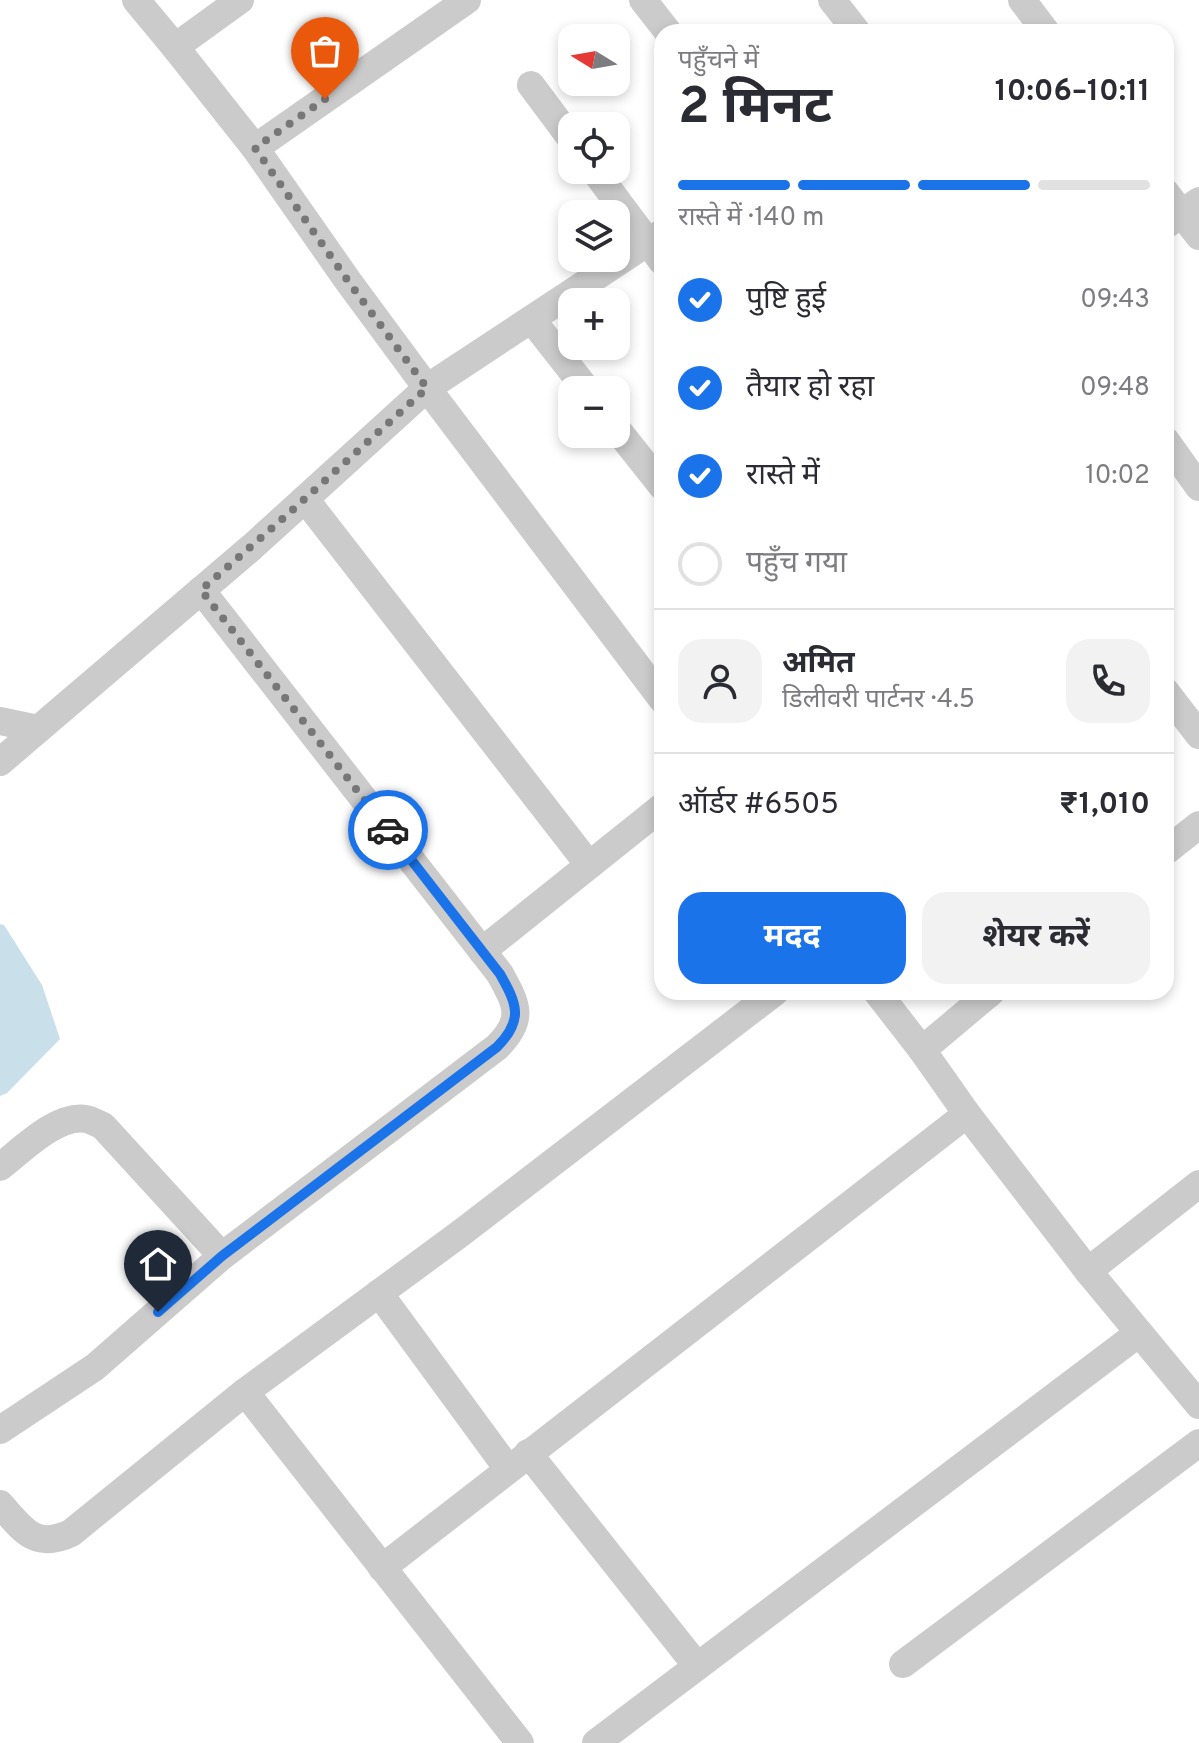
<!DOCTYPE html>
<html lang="hi">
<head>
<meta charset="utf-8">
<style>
  :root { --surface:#fff; --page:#f2f2f3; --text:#2b2b33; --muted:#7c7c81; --line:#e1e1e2; --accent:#1a73e8 }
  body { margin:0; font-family:Overpass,"Noto Sans Devanagari",sans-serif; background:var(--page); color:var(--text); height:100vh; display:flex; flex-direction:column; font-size:30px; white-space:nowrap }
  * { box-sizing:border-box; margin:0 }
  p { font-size:26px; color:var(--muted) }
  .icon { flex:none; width:44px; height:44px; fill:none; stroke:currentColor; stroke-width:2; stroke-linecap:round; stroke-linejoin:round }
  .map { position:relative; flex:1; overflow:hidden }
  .panel { position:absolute; left:654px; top:24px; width:520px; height:976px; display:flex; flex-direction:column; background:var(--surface); border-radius:24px; box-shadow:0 4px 12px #0003 }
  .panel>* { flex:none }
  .needle { width:52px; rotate:281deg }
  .tools { position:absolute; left:558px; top:24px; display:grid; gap:16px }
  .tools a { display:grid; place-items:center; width:72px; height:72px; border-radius:16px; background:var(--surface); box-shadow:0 4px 12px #0003; font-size:40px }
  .pin { position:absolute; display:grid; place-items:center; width:68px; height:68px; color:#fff; margin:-82px -34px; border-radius:50% 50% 50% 0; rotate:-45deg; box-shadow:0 0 8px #0007 }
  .pin .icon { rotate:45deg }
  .courier { position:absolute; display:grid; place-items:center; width:80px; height:80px; margin:-40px; border:6px solid #1a73e8; border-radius:50%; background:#fff; color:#222; box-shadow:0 2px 10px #0007 }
  .summary em { font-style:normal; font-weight:700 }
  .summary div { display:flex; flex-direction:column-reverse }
  .summary { display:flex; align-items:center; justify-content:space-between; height:136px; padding:0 24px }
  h1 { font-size:52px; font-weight:700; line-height:60px }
  .bar { display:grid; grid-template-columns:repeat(4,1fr); gap:12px 8px; align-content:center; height:96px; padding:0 24px }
  .bar i { height:10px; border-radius:6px; background:var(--line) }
  .bar .active { background:var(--accent) }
  .bar p { grid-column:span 4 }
  .line { display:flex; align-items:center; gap:20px; padding:0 24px; border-top:2px solid var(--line) }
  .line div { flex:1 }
  .round { display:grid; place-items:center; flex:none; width:84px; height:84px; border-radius:24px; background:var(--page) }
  ol { padding:0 24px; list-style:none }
  li { display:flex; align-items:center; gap:24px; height:88px }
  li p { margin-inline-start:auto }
  li .icon { padding:8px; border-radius:50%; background:var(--accent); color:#fff; stroke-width:4 }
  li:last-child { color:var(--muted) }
  li i { width:44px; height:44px; border:4px solid var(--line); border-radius:50% }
  .button { display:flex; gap:16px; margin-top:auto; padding:16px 24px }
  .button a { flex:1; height:92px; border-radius:24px; background:var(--accent); color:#fff; font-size:32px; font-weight:700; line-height:92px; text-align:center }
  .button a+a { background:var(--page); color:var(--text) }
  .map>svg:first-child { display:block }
</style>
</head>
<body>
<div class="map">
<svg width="1199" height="1743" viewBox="0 0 1199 1743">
  <rect width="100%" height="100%" fill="#fff"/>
  <polygon fill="#c9dfea" points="0,924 4,925 42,985 60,1039 7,1093 0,1096"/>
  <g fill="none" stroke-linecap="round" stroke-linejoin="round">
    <g stroke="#cbcbcb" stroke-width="28">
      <polyline points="136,0 175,47 255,148 348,281 427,388 662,699"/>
      <polyline points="643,0 668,32"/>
      <polyline points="832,0 857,32"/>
      <polyline points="1022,0 1046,32"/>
      <polyline points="175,47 240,0"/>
      <polyline points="531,85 572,140"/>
      <polyline points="255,148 467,0"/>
      <polyline points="594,170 662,261"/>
      <polyline points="1166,193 1199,236"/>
      <polyline points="1166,225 1199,201"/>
      <polyline points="532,320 587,390"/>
      <polyline points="616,428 662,486"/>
      <polyline points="1166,441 1199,487"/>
      <polyline points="305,499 589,865"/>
      <polyline points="1166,692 1199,735"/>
      <polyline points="0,721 38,729"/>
      <polyline points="0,762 252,547 427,388 662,233"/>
      <polyline points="1166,851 1199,825"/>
      <polyline points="482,951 662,807"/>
      <polyline points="877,992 922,1050 967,1114 1088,1271 1199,1405"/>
      <polyline points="922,1050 991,992"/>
      <path d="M0,1167C22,1150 57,1114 86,1119C92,1120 98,1124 103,1126L222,1256"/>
      <polyline points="1088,1271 1199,1184"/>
      <polyline points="379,1293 508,1469"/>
      <polyline points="245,1392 520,1743"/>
      <path d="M0,1430L95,1367L222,1256L497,1047C525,1019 517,1005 500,974L201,590"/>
      <polyline points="528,1453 697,1666"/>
      <path d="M0,1504C23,1530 35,1550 71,1533L245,1392L461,1233L775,992"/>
      <polyline points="382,1568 967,1114"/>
      <polyline points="903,1664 1199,1443"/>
      <polyline points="596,1743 1139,1333"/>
    </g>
  </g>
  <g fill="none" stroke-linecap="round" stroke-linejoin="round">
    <polyline stroke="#777" stroke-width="8" stroke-dasharray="0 14.4" points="325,99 255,148 348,281 427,388 287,515 201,590 388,830"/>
    <path stroke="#1a73e8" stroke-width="10" d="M158,1312L222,1256L497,1047C524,1020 517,1004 500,974L388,830"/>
  </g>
</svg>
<div class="tools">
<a><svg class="needle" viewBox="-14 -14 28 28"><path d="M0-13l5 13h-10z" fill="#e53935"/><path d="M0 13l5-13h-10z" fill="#7c7c81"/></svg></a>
<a><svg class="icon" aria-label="locate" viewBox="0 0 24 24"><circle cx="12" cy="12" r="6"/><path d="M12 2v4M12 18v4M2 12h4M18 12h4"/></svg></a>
<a><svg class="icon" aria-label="layers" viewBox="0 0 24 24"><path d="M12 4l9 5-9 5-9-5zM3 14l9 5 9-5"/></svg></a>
<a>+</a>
<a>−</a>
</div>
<div class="pin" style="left:325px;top:99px;background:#ea580c"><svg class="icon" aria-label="bag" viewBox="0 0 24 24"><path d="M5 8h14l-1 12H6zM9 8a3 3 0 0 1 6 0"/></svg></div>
<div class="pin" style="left:158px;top:1312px;background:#1f2937"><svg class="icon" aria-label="home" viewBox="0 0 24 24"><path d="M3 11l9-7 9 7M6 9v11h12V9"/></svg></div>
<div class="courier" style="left:388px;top:830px"><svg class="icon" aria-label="car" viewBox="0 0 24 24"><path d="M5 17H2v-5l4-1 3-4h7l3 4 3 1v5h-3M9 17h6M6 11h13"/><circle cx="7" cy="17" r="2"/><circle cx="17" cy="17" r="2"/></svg></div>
<section class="panel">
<div class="summary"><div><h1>2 मिनट</h1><p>पहुँचने में</p></div><em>10:06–10:11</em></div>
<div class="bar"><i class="active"></i><i class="active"></i><i class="active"></i><i></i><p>रास्ते में · 140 m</p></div>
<ol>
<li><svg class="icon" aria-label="check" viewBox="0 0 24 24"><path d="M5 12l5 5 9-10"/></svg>पुष्टि हुई<p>09:43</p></li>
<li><svg class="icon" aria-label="check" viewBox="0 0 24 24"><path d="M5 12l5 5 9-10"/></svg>तैयार हो रहा<p>09:48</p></li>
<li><svg class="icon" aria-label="check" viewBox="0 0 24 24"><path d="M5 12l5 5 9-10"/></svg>रास्ते में<p>10:02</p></li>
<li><i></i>पहुँच गया</li>
</ol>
<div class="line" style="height:144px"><a class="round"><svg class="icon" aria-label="person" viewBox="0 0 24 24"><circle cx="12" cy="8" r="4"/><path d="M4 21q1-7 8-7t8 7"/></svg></a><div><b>अमित</b><p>डिलीवरी पार्टनर · 4.5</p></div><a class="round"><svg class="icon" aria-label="phone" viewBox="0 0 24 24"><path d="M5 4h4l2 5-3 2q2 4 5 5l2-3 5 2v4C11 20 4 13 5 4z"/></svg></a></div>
<div class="line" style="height:104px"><div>ऑर्डर #6505</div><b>₹1,010</b></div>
<div class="button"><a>मदद</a><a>शेयर करें</a></div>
</section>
</div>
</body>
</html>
